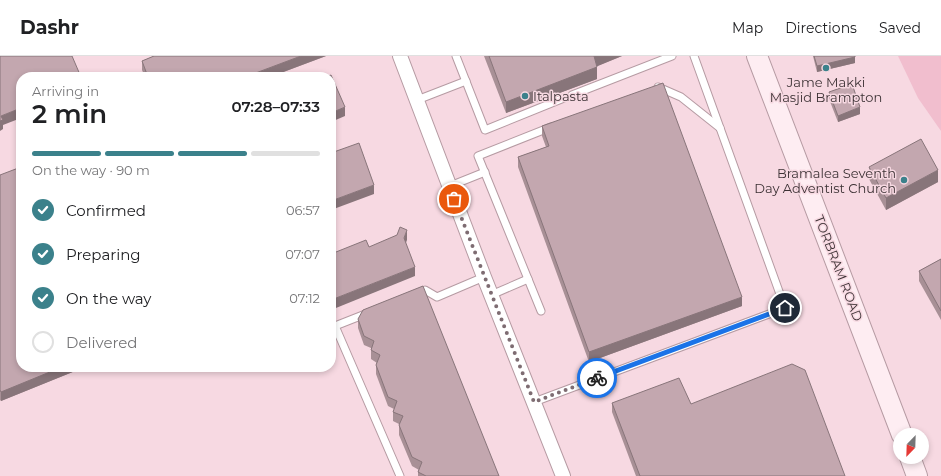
<!DOCTYPE html>
<html lang="en">
<head>
<meta charset="utf-8">
<style>
  :root { --surface:#fff; --page:#f2f2f2; --text:#202124; --muted:#757577; --line:#e0e0e0; --accent:#3b818b }
  body { margin:0; font-family:Montserrat,sans-serif; background:var(--page); color:var(--text); height:100vh; display:flex; flex-direction:column; font-size:15px; white-space:nowrap }
  * { box-sizing:border-box; margin:0 }
  p { font-size:13px; color:var(--muted) }
  .icon { flex:none; width:22px; height:22px; fill:none; stroke:currentColor; stroke-width:2; stroke-linecap:round; stroke-linejoin:round }
  .map { position:relative; flex:1; overflow:hidden }
  .side { position:absolute; left:16px; top:16px; width:320px; height:300px; display:flex; flex-direction:column; background:var(--surface); border-radius:16px; box-shadow:0 2px 6px #0003 }
  .side>* { flex:none }
  .needle { width:26px; rotate:203deg }
  .buttons { position:absolute; left:893px; top:372px; display:grid; gap:8px }
  .buttons a { display:grid; place-items:center; width:36px; height:36px; border-radius:50%; background:var(--surface); box-shadow:0 2px 6px #0003; font-size:20px }
  .pin { position:absolute; display:grid; place-items:center; width:34px; height:34px; color:#fff; margin:-17px; border:2px solid #fff; border-radius:50%; box-shadow:0 1px 4px #0007 }
  .courier { position:absolute; display:grid; place-items:center; width:40px; height:40px; margin:-20px; border:3px solid #1a73e8; border-radius:50%; background:#fff; color:#222; box-shadow:0 1px 5px #0007 }
  .head em { font-style:normal; font-weight:600 }
  .head div { display:flex; flex-direction:column-reverse }
  .head { display:flex; align-items:center; justify-content:space-between; height:68px; padding:0 16px }
  h1 { font-size:26px; font-weight:600; line-height:30px }
  .bar { display:grid; grid-template-columns:repeat(4,1fr); gap:6px 4px; align-content:center; height:48px; padding:0 16px }
  .bar i { height:5px; border-radius:3px; background:var(--line) }
  .bar .on { background:var(--accent) }
  .bar p { grid-column:span 4 }
  ol { padding:0 16px; list-style:none }
  li { display:flex; align-items:center; gap:12px; height:44px }
  li p { margin-inline-start:auto }
  li .icon { padding:4px; border-radius:50%; background:var(--accent); color:#fff; stroke-width:4 }
  li:last-child { color:var(--muted) }
  li i { width:22px; height:22px; border:2px solid var(--line); border-radius:50% }
  header { display:flex; align-items:center; gap:24px; box-sizing:border-box; height:56px; padding:0 20px; background:var(--surface); border-bottom:1px solid var(--line) }
  header strong { font-size:19px }
  nav { display:flex; gap:22px; margin-inline-start:auto; font-size:14px }
  .map>svg:first-child { display:block }
</style>
</head>
<body>
<header>
<strong>Dashr</strong>
<nav><a>Map</a><a>Directions</a><a>Saved</a></nav>
</header>
<div class="map">
<svg width="941" height="420" viewBox="0 0 941 420">
  <rect width="100%" height="100%" fill="#f7d9e2"/>
  <polygon fill="#f1bece" points="898,0 941,0 941,75 918,42"/>
  <g fill="none" stroke-linecap="round" stroke-linejoin="round">
    <g stroke="#b69ba3" stroke-width="9">
      <g id="lane">
        <polyline points="456,0 485,74 564,42"/>
        <polyline points="658,31 681,41 720,72"/>
        <polyline points="572,39 672,0"/>
        <polyline points="417,44 466,25"/>
        <polyline points="450,130 485,116"/>
        <polyline points="417,238 425,234 437,241 484,221"/>
        <polyline points="491,239 528,223"/>
        <polyline points="541,255 478,100 551,71"/>
        <polyline points="368,257 335,270 400,420"/>
        <polyline points="534,346 785,252 694,0"/>
      </g>
    </g>
    <g stroke="#b69ba3" stroke-width="16">
      <polyline id="street" points="400,0 484,221 563,420"/>
    </g>
    <g stroke="#b69ba3" stroke-width="22">
      <g id="secondary">
        <polyline points="757,0 902,379"/>
        <polyline points="910,401 917,420"/>
      </g>
    </g>
    <use href="#lane" stroke="#fff" stroke-width="7"/>
    <use href="#street" stroke="#fff" stroke-width="14"/>
    <use href="#secondary" stroke="#feedf2" stroke-width="20"/>
  </g>
  <g fill="#a89096">
    <polygon points="154,0 326,0 270,21 145,21 142,14 142,5"/>
    <polygon points="484,0 622,0 597,10 597,23 506,57"/>
    <polygon points="813,0 855,0 855,7 817,16"/>
    <polygon points="829,36 860,58 838,66 829,43"/>
    <polygon points="542,70 742,250 589,306 518,111 518,101 546,91 542,80"/>
    <polygon points="869,111 938,126 886,154 869,123"/>
    <polygon points="0,119 21,311 85,311 1,345 0,344"/>
    <polygon points="941,203 941,264 919,225 919,215"/>
    <polygon points="358,263 499,420 418,420 418,416 419,414 412,410 399,379 399,368 393,365 393,356 394,353 388,350 376,318 376,309 377,307 371,303 371,292 364,289 358,272"/>
    <polygon points="612,347 691,348 845,420 636,420 612,356"/>
  </g>
  <g fill="#88757a">
    <polygon points="301,0 326,0 270,21 245,21"/>
    <polygon points="593,0 622,0 593,12"/>
    <polygon points="855,1 855,7 817,16 817,10"/>
    <polygon points="597,11 597,23 506,57 506,46"/>
    <polygon points="345,51 345,60 331,66 331,57"/>
    <polygon points="860,51 860,58 838,66 838,60"/>
    <polygon points="21,52 21,62 3,69 3,73 0,75 0,65 1,60"/>
    <polygon points="938,114 938,126 886,154 886,142"/>
    <polygon points="374,129 374,138 331,154 331,145"/>
    <polygon points="407,174 407,184 404,192 404,182"/>
    <polygon points="415,211 415,220 331,254 331,244"/>
    <polygon points="742,241 742,250 589,306 589,296"/>
    <polygon points="62,311 85,311 1,345 1,336"/>
  </g>
  <g fill="#c3a7af" stroke="#88757a">
    <polygon points="0,0 72,0 81,21 21,21 21,52 1,60 3,64 0,65"/>
    <polygon points="154,0 301,0 245,21 148,21 142,5"/>
    <polygon points="489,0 594,0 597,11 506,46"/>
    <polygon points="814,0 855,0 855,1 817,10"/>
    <polygon points="331,19 345,51 331,57 331,21 326,21"/>
    <polygon points="663,27 742,241 589,296 518,101 549,90 542,70"/>
    <polygon points="852,28 860,51 838,60 829,36"/>
    <polygon points="921,83 938,114 886,142 869,111"/>
    <polygon points="359,87 374,129 331,145 331,97"/>
    <polygon points="21,111 21,311 62,311 1,336 0,334 0,119"/>
    <polygon points="400,171 407,174 404,182 415,211 331,244 331,198 366,184 369,191 397,179"/>
    <polygon points="941,203 941,255 919,215"/>
    <polygon points="423,230 499,420 426,420 418,416 422,406 412,401 399,369 403,360 393,356 397,345 388,341 376,309 380,299 371,294 374,285 364,280 358,263 363,254"/>
    <polygon points="792,308 805,314 845,420 640,420 612,347 679,322 691,348"/>
  </g>
  <g fill="none" stroke-linecap="round" stroke-linejoin="round">
    <polyline stroke="#7e6c72" stroke-width="4" stroke-dasharray="0 7.2" points="454,143 534,346 597,322"/>
    <polyline stroke="#1a73e8" stroke-width="5" points="597,322 785,252"/>
  </g>
  <g fill="#3b818b" stroke="#f7d9e2" stroke-width="1.5">
    <circle cx="826" cy="12" r="4"/>
    <circle cx="525" cy="40" r="4"/>
    <circle cx="904" cy="124" r="4"/>
  </g>
  <g text-anchor="middle" stroke-width="3" stroke-linejoin="round" paint-order="stroke">
    <g font-size="13" fill="#3d3235" stroke="#f7d9e2">
      <text x="826" y="31">Jame Makki<tspan x="826" dy="15">Masjid Brampton</tspan></text>
      <text x="533" y="45" text-anchor="start">Italpasta</text>
      <text x="896" y="122" text-anchor="end">Bramalea Seventh<tspan x="896" dy="15">Day Adventist Church</tspan></text>
    </g>
    <g font-size="13" fill="#3d3235" stroke="#f7d9e2">
      <text transform="translate(839 212) rotate(69)" y="5">TORBRAM ROAD</text>
    </g>
  </g>
</svg>
<div class="buttons">
<a><svg class="needle" viewBox="-14 -14 28 28"><path d="M0-13l5 13h-10z" fill="#e53935"/><path d="M0 13l5-13h-10z" fill="#757577"/></svg></a>
</div>
<div class="pin" style="left:454px;top:143px;background:#ea580c"><svg class="icon" aria-label="bag" viewBox="0 0 24 24"><path d="M5 8h14l-1 12H6zM9 8a3 3 0 0 1 6 0"/></svg></div>
<div class="pin" style="left:785px;top:252px;background:#1f2937"><svg class="icon" aria-label="home" viewBox="0 0 24 24"><path d="M3 11l9-7 9 7M6 9v11h12V9"/></svg></div>
<div class="courier" style="left:597px;top:322px"><svg class="icon" aria-label="bike" viewBox="0 0 24 24"><circle cx="6" cy="16" r="4"/><circle cx="18" cy="16" r="4"/><path d="M6 16l4-8h5l3 8M10 8l3 8H6M13 5h3"/></svg></div>
<section class="side">
<div class="head"><div><h1>2 min</h1><p>Arriving in</p></div><em>07:28–07:33</em></div>
<div class="bar"><i class="on"></i><i class="on"></i><i class="on"></i><i></i><p>On the way · 90 m</p></div>
<ol>
<li><svg class="icon" aria-label="check" viewBox="0 0 24 24"><path d="M5 12l5 5 9-10"/></svg>Confirmed<p>06:57</p></li>
<li><svg class="icon" aria-label="check" viewBox="0 0 24 24"><path d="M5 12l5 5 9-10"/></svg>Preparing<p>07:07</p></li>
<li><svg class="icon" aria-label="check" viewBox="0 0 24 24"><path d="M5 12l5 5 9-10"/></svg>On the way<p>07:12</p></li>
<li><i></i>Delivered</li>
</ol>
</section>
</div>
</body>
</html>
